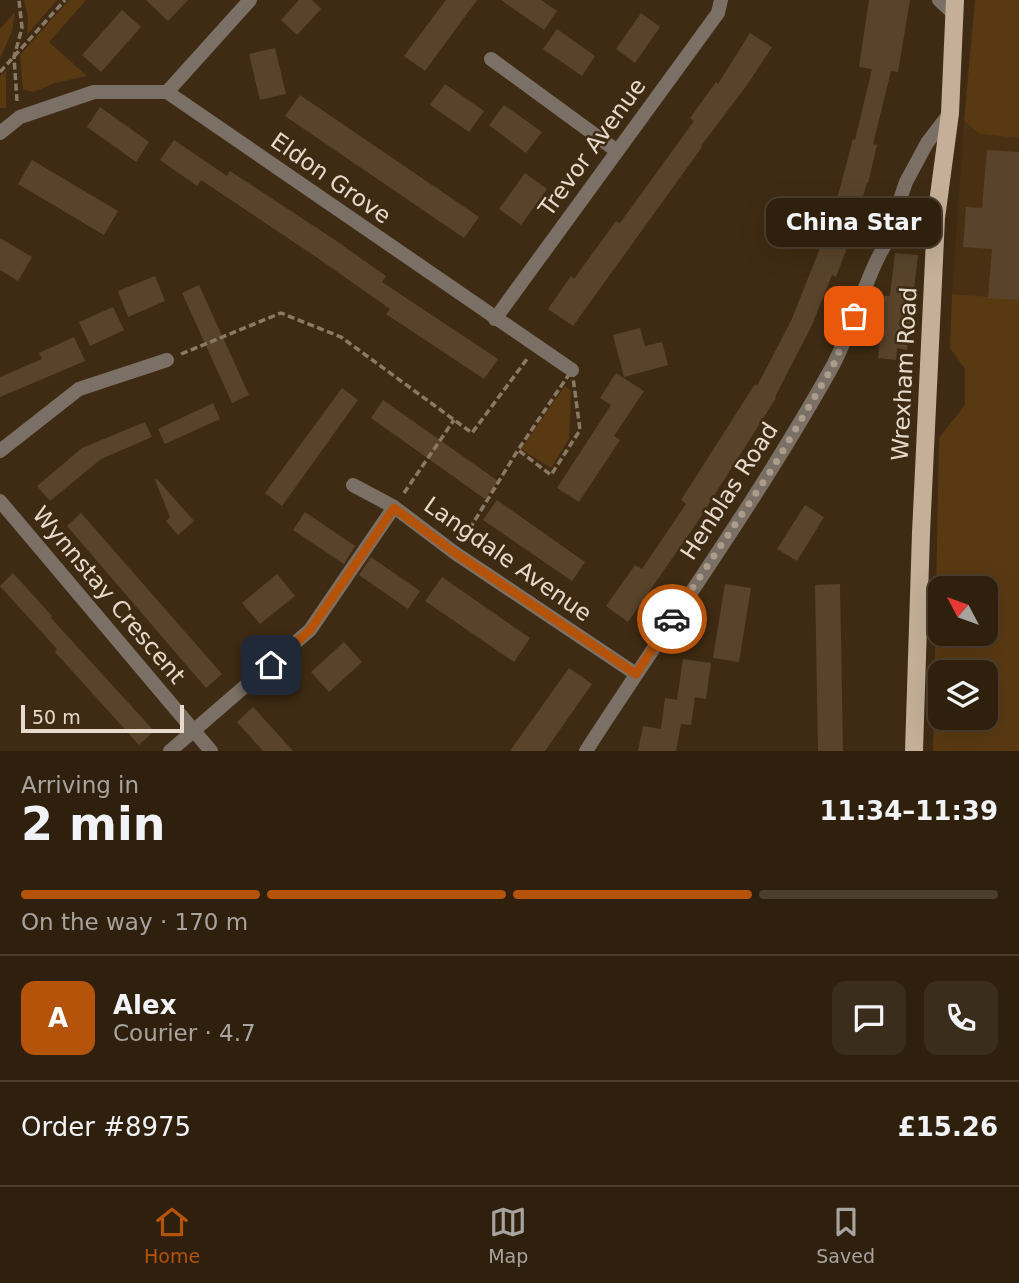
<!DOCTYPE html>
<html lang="en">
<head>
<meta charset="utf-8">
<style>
  :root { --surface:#2f200e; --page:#3b2d1c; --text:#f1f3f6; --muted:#a7a39e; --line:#4a3e2e; --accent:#b45309 }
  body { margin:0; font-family:"DejaVu Sans",sans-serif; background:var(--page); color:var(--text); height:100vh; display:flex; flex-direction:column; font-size:26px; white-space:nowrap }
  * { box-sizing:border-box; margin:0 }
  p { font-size:23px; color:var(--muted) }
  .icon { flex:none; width:38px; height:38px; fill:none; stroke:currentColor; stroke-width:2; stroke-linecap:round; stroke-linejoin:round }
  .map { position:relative; height:751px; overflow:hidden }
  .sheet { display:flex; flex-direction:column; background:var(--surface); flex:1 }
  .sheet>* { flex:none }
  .needle { width:46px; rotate:311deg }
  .buttons { position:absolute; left:928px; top:576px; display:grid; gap:14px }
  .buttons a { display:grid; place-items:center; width:70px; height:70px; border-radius:14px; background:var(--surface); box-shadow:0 7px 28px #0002,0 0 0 2px var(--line); font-size:35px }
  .scale { position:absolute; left:21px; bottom:18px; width:163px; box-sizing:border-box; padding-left:7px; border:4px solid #e7dacc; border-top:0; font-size:19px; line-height:24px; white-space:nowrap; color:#e7dacc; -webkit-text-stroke:5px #3f2b13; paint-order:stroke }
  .pin { position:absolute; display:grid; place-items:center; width:60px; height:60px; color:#fff; margin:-30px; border-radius:14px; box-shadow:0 4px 10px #0006 }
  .courier { position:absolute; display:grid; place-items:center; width:70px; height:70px; margin:-35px; border:5px solid #b45309; border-radius:50%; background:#fff; color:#222; box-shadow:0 2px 9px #0007 }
  .bubble { position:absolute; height:49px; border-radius:14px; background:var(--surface); box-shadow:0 7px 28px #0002,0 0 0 2px var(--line); font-size:23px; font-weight:600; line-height:49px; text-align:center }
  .headline em { font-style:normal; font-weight:600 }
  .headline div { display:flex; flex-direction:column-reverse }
  .headline { display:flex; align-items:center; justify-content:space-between; height:119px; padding:0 21px }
  h1 { font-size:46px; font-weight:600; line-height:52px }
  .bar { display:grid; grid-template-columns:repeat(4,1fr); gap:10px 7px; align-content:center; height:84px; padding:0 21px }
  .bar i { height:9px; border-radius:5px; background:var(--line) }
  .bar .active { background:var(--accent) }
  .bar p { grid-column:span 4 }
  .line { display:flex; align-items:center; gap:18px; padding:0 21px; border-top:2px solid var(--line) }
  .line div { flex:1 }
  .round { display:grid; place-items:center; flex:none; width:74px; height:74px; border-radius:14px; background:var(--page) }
  .tab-bar { display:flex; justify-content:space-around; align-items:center; height:98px; border-top:2px solid var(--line); background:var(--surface); font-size:19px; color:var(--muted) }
  .tab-bar a { display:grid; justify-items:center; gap:4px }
  .tab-bar .active { color:var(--accent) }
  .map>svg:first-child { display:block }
</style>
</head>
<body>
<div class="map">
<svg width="1019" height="751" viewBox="0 0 1019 751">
  <rect width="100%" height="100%" fill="#3f2b13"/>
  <polygon fill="#4a3012" points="964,121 980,134 1019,138 1019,299 952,294"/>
  <g fill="#593912" fill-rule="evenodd">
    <polygon points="24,0 57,0 27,35 28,17"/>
    <polygon points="69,0 86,0 49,42 87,76 55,83 33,92 23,89 20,55"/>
    <polygon points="975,0 1019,0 1019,138 980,134 964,121"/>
    <polygon points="15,12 12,31 0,59 0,29"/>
    <polygon points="6,71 6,108 0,108 0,76"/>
    <path d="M952,294L1019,299V751H933L939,438L965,405V369L950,348ZM940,588H985V634H940ZM940,672H985V718H940Z"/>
    <polygon points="565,386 571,391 569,439 551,468 521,449"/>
  </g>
  <g fill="#59432b">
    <polygon points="146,0 188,0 168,21"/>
    <polygon points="299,0 312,0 321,9 297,35 281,20"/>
    <polygon points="446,0 477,0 425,71 404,56"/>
    <polygon points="501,0 541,0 557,11 544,30"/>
    <polygon points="869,0 910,0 898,72 891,71 873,144 877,145 868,183 867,183 850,240 836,277 832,275 812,325 775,397 776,398 696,524 628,622 606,606 635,565 642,569 686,504 681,500 755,384 757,386 791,321 832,218 853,139 855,140 872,69 859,67"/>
    <polygon points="122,10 141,27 101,72 82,55"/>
    <polygon points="641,13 660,27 635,63 616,49"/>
    <polygon points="557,29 595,56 582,76 543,49"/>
    <polygon points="750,33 772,47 747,85 701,146 702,147 573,326 548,309 571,276 574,279 616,221 620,223 694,121 690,118 716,82 718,84"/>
    <polygon points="275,48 286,94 260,100 249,54"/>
    <polygon points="445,84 484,111 469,132 430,105"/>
    <polygon points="300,95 479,217 464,238 285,116"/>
    <polygon points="504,105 542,132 526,153 489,125"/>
    <polygon points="100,107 149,142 136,162 87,127"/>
    <polygon points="174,140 227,176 230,171 335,240 386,276 382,282 498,359 484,379 386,314 390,309 319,259 201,180 197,186 160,160"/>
    <polygon points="987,150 1019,152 1019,300 988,298 992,249 963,247 966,207 982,208"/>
    <polygon points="32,160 118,211 104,235 18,184"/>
    <polygon points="525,173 547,189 521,225 499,209"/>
    <polygon points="0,238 32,257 18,281 0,270"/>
    <polygon points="895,253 918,255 907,350 897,348 896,360 878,358 880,339 873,339 876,316 880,316 883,296 890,296"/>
    <polygon points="155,276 165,301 128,317 118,291"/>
    <polygon points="199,285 249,395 232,403 182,293"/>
    <polygon points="113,307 124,330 90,346 79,322"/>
    <polygon points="640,328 645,346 662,342 668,365 624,377 613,335"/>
    <polygon points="74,337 85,361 0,397 0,377 42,359 39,353"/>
    <polygon points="616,373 644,391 614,436 620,440 579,502 557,488 611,405 600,398"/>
    <polygon points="342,388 358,400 282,506 265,493"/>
    <polygon points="383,400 498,481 485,499 371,418"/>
    <polygon points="213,403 220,419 165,444 158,429"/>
    <polygon points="145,422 152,437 101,459 50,501 37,486 82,448"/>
    <polygon points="157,479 194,521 178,535 166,521 170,517 155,480"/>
    <polygon points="497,500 585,562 572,581 483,520"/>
    <polygon points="805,505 824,517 797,561 777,549"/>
    <polygon points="305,512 355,546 344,564 293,530"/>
    <polygon points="81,513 222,674 206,688 67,526"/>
    <polygon points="371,557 420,591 408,609 359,575"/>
    <polygon points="13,573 52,616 51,618 154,731 139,745 55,652 57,649 0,586"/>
    <polygon points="277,574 295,596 260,624 242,603"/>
    <polygon points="442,577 530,638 514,662 425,601"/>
    <polygon points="725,584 751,588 739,662 713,658"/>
    <polygon points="840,584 843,751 818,751 815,585"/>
    <polygon points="344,642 362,662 329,692 311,672"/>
    <polygon points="683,659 711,663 706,699 695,697 691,725 681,724 676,751 638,751 643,726 661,729 665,698 677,700"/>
    <polygon points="569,668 592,684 545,751 510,751"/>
    <polygon points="253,707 293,751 263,751 237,722"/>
  </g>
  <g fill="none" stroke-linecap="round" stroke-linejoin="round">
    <g stroke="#8a7965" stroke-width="3.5" stroke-dasharray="7 3.5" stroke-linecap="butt">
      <polyline points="0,72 65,0"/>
      <polyline points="17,101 14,57 22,28 19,0"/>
      <polyline points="181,354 281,313 341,337 472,433 527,359"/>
      <polygon points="572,370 580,430 551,475 518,450"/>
      <polyline points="404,493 454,420"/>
      <polyline points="464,538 518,450"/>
    </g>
    <g stroke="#7a7065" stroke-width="14">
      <polyline points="250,0 167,92 572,370"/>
      <polyline points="939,0 954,14"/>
      <polyline points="491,59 617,151"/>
      <polyline points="0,133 20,117 94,92 167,92"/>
      <polyline points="889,231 906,182 927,143 950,113"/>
      <polyline points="495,319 718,13 721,0"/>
      <polyline points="0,451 79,389 167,360"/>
      <polyline points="353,485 394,507 455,553 636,674"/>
      <polyline points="0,501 211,751"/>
      <polyline points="170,751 310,630 394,507"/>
      <path d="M586,751C668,624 757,501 831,369C856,325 870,251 906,217L936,218"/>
    </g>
    <polyline stroke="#c5af98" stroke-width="18" points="914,751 921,533 936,218 950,113 955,0"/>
  </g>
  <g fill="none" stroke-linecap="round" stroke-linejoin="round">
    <polyline stroke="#ac9d8b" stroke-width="7" stroke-dasharray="0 12.6" points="672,619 772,469 833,366 854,316"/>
    <polyline stroke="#b45309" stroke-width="9" points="271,665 310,630 394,508 455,553 636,674 672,619"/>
  </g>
  <g text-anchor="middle" stroke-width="5" stroke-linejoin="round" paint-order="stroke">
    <g font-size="23" fill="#e7dacc" stroke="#3f2b13">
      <text transform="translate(592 147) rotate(-54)" y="8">Trevor Avenue</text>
      <text transform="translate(331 178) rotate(35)" y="8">Eldon Grove</text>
      <text transform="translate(904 374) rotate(-87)" y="8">Wrexham Road</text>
      <text transform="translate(729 491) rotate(-57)" y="8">Henblas Road</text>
      <text transform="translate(508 559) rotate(35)" y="8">Langdale Avenue</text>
      <text transform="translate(109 595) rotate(50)" y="8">Wynnstay Crescent</text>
    </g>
  </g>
</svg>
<div class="buttons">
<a><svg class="needle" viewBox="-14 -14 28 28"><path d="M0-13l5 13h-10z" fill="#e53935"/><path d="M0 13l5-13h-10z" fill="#a7a39e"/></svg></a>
<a><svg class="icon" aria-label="layers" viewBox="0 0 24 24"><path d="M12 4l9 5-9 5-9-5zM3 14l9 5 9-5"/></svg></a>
</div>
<div class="scale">50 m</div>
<div class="pin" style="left:854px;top:316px;background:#ea580c"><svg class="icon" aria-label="bag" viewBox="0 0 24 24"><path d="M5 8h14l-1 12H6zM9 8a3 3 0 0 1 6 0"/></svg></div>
<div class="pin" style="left:271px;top:665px;background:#1f2937"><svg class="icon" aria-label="home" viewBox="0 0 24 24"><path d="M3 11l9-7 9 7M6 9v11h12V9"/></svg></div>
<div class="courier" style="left:672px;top:619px"><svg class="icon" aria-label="car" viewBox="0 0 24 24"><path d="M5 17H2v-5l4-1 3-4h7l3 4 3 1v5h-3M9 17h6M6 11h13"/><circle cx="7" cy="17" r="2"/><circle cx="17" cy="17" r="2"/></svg></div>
<div class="bubble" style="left:766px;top:198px;width:175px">China Star</div>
</div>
<section class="sheet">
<div class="headline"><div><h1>2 min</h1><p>Arriving in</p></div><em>11:34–11:39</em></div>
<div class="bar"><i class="active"></i><i class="active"></i><i class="active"></i><i></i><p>On the way · 170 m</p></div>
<div class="line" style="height:126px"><b class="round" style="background:var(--accent);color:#fff">A</b><div><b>Alex</b><p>Courier · 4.7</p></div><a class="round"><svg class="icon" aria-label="chat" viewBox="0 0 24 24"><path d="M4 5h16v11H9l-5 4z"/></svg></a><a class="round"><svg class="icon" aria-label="phone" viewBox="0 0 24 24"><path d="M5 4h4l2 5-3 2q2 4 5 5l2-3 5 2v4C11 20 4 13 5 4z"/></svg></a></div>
<div class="line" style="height:91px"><div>Order #8975</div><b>£15.26</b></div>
</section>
<nav class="tab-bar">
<a class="active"><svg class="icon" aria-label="home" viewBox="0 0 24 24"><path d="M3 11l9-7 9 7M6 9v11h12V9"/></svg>Home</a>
<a><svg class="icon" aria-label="map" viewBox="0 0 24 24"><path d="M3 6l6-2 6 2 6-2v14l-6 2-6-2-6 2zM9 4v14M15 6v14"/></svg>Map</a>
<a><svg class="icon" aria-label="saved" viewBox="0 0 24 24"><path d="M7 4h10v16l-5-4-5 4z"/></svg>Saved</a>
</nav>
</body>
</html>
